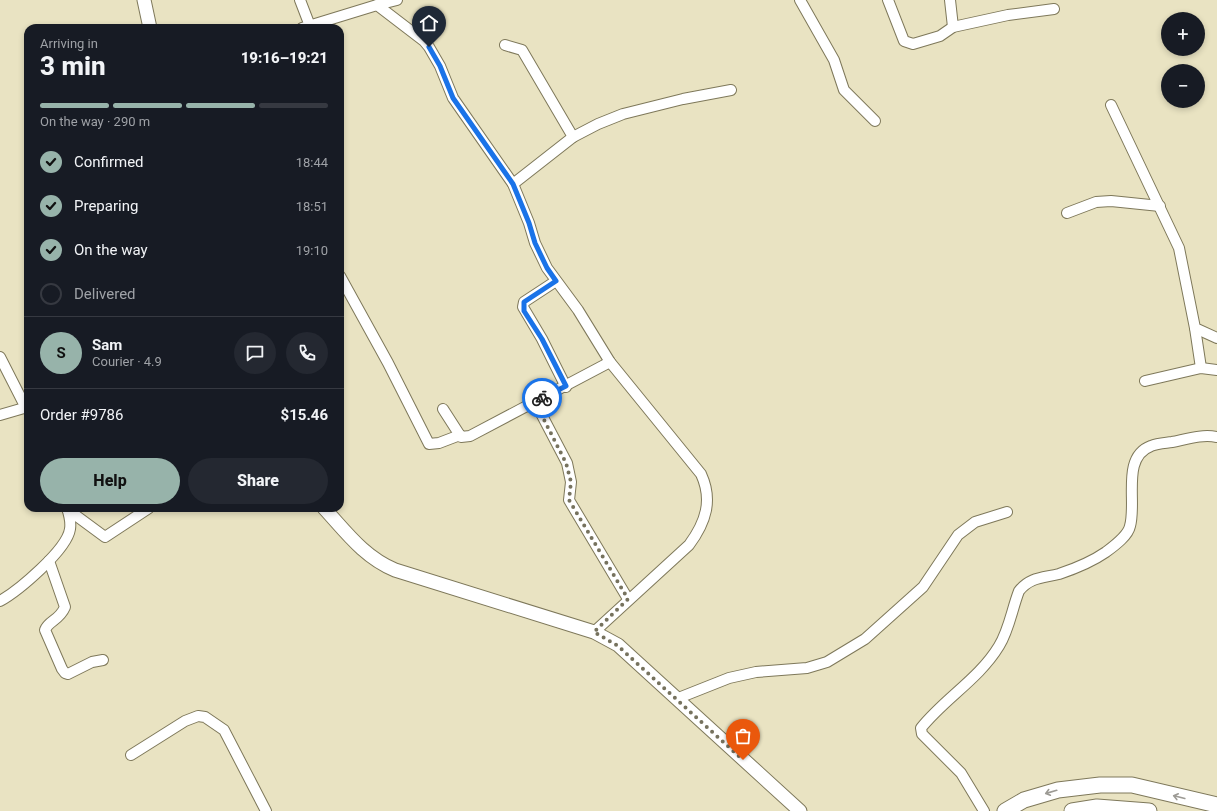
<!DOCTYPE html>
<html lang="en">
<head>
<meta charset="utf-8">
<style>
  :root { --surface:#171b24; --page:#242831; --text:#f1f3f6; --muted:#9ea1a6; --line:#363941; --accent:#97b3aa }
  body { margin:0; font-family:Roboto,sans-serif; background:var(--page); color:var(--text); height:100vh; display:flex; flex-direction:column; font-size:15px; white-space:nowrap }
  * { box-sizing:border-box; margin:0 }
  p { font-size:13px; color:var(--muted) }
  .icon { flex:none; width:22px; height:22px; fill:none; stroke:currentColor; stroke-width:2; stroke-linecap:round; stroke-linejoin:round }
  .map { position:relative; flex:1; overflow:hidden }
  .drawer { position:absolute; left:24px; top:24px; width:320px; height:488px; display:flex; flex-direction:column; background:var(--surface); border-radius:12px; box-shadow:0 2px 6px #0003 }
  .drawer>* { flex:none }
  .buttons { position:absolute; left:1161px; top:12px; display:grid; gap:8px }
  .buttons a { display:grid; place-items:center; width:44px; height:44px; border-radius:50%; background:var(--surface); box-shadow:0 2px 6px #0003; font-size:20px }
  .pin { position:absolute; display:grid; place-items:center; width:34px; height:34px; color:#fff; margin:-41px -17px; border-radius:50% 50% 50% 0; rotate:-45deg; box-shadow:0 0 4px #0007 }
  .pin .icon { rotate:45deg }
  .courier { position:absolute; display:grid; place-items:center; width:40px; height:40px; margin:-20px; border:3px solid #1a73e8; border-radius:50%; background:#fff; color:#222; box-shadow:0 1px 5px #0007 }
  .overview em { font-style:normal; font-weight:800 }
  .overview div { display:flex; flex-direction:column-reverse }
  .overview { display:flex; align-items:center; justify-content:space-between; height:68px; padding:0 16px }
  h1 { font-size:26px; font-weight:800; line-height:30px }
  .bar { display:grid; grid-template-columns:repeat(4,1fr); gap:6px 4px; align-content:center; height:48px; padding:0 16px }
  .bar i { height:5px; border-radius:3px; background:var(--line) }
  .bar .active { background:var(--accent) }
  .bar p { grid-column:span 4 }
  .line { display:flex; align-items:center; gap:10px; padding:0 16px; border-top:1px solid var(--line) }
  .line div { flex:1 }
  .round { display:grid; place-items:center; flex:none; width:42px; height:42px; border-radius:21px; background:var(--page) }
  ol { padding:0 16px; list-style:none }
  li { display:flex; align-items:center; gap:12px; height:44px }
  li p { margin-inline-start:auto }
  li .icon { padding:4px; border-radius:50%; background:var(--accent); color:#111; stroke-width:4 }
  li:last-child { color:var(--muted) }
  li i { width:22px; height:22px; border:2px solid var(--line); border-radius:50% }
  .cta { display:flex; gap:8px; margin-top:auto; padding:8px 16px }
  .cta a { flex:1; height:46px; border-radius:24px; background:var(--accent); color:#111; font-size:16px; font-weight:800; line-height:46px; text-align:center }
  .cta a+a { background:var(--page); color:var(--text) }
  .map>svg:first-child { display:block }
</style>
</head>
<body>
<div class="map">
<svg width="1217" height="811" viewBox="0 0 1217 811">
  <rect width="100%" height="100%" fill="#e9e3c2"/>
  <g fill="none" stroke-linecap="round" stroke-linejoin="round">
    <g stroke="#7e785a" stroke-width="12">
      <g id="minor">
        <polyline points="300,0 310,26"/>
        <polyline points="800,0 834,60 844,90 875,121"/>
        <polyline points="888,0 904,41 913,44 940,36 953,27 1008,15 1054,9"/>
        <polyline points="950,0 953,27"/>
        <polyline points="377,5 397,0"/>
        <path d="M302,28L377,5L424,41L429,47L440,66L453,98L513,184L529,223L535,243L547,268L578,310L610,362L701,474C713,500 706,522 689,545L594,632"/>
        <polyline points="505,45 522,50 573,137"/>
        <polyline points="1111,105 1179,248 1195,328 1217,338"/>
        <polyline points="513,184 573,137 598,124 623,114 683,99 731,90"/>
        <polyline points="1067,213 1096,202 1111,201 1160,206"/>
        <polyline points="340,276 388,363 429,444 439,443 460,435"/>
        <polyline points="556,281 524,302 523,307 542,339 566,387"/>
        <polyline points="1195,328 1201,368"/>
        <polyline points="0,357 26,408"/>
        <polyline points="1145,381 1201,368 1217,370"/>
        <polyline points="535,402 567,463 571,482 569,500 628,599"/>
        <polyline points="443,409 461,437 470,436 610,362"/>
        <polyline points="0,415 24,408 28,408"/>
        <polyline points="67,509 105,537 149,508"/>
        <path d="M49,561L65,607C59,621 49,620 45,630L62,669L65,673L68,674L92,662L103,660"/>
        <path d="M0,601C18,591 67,550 70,529C71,523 69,514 67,508"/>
        <polyline points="676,699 729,678 756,672 807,668 827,662 865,639 923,587 958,535 975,522 1007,512"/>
        <polyline points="131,755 185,721 198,716 205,717 224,730 266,811"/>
        <path d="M984,811L961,773L922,734L921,728C945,698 979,679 999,646C1009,630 1012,609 1019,591C1030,577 1043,578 1059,574C1074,569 1093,561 1106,552C1114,546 1128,536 1130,526C1137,502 1121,457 1151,446C1158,443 1166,443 1172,442C1187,439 1202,434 1217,437"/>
      </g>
    </g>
    <g stroke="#7e785a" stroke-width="15">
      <g id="tertiary">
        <polyline points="144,0 150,28"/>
        <path d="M324,508C346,532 364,557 395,570L594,632L618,645L800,811"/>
      </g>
    </g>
    <g stroke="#7e785a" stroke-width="17">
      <g id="secondary">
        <polyline points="1005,811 1024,800 1058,790 1100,785 1132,785 1217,805"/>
        <polyline points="1072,811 1097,807 1149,811"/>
      </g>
    </g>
    <use href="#minor" stroke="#fff" stroke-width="10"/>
    <use href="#tertiary" stroke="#fff" stroke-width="13"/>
    <use href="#secondary" stroke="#fff" stroke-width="15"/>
  </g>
  <defs><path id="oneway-shaft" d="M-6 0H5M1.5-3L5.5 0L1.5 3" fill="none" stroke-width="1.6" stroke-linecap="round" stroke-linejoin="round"/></defs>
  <g stroke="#9c9a94">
    <use href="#oneway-shaft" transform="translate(1051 792) rotate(164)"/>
    <use href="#oneway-shaft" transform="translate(1179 797) rotate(-166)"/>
  </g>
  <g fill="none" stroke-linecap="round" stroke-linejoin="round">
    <polyline stroke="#76725e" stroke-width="4" stroke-dasharray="0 7.2" points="542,398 535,402 566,463 571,482 569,500 628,599 594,632 618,646 743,760"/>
    <polyline stroke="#1a73e8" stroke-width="5" points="429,47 440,66 453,98 513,184 529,223 535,243 547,268 556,281 524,302 524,311 542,339 566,386 542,398"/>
  </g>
</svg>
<div class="buttons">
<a>+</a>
<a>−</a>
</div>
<div class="pin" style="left:743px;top:760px;background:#ea580c"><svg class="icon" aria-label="bag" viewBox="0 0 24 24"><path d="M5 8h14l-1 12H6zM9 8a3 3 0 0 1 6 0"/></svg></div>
<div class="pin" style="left:429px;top:47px;background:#1f2937"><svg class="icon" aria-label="home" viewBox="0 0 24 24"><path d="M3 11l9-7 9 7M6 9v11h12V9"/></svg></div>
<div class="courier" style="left:542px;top:398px"><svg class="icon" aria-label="bike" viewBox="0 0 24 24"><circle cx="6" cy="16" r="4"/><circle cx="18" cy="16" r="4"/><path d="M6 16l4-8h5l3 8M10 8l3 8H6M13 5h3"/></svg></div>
<section class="drawer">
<div class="overview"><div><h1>3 min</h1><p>Arriving in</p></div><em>19:16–19:21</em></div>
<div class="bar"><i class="active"></i><i class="active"></i><i class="active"></i><i></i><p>On the way · 290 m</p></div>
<ol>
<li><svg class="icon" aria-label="check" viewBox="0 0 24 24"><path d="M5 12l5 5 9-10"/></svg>Confirmed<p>18:44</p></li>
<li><svg class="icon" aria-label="check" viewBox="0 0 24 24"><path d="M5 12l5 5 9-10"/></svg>Preparing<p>18:51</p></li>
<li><svg class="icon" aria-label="check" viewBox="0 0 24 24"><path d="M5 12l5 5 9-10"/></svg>On the way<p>19:10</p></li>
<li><i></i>Delivered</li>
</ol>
<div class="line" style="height:72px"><b class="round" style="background:var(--accent);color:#111">S</b><div><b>Sam</b><p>Courier · 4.9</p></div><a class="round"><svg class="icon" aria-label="chat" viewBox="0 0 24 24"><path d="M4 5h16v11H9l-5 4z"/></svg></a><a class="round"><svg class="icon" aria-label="phone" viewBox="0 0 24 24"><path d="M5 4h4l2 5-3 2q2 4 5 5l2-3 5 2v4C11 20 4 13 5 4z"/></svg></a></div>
<div class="line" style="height:52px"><div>Order #9786</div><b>$15.46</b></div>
<div class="cta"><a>Help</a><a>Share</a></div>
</section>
</div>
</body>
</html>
